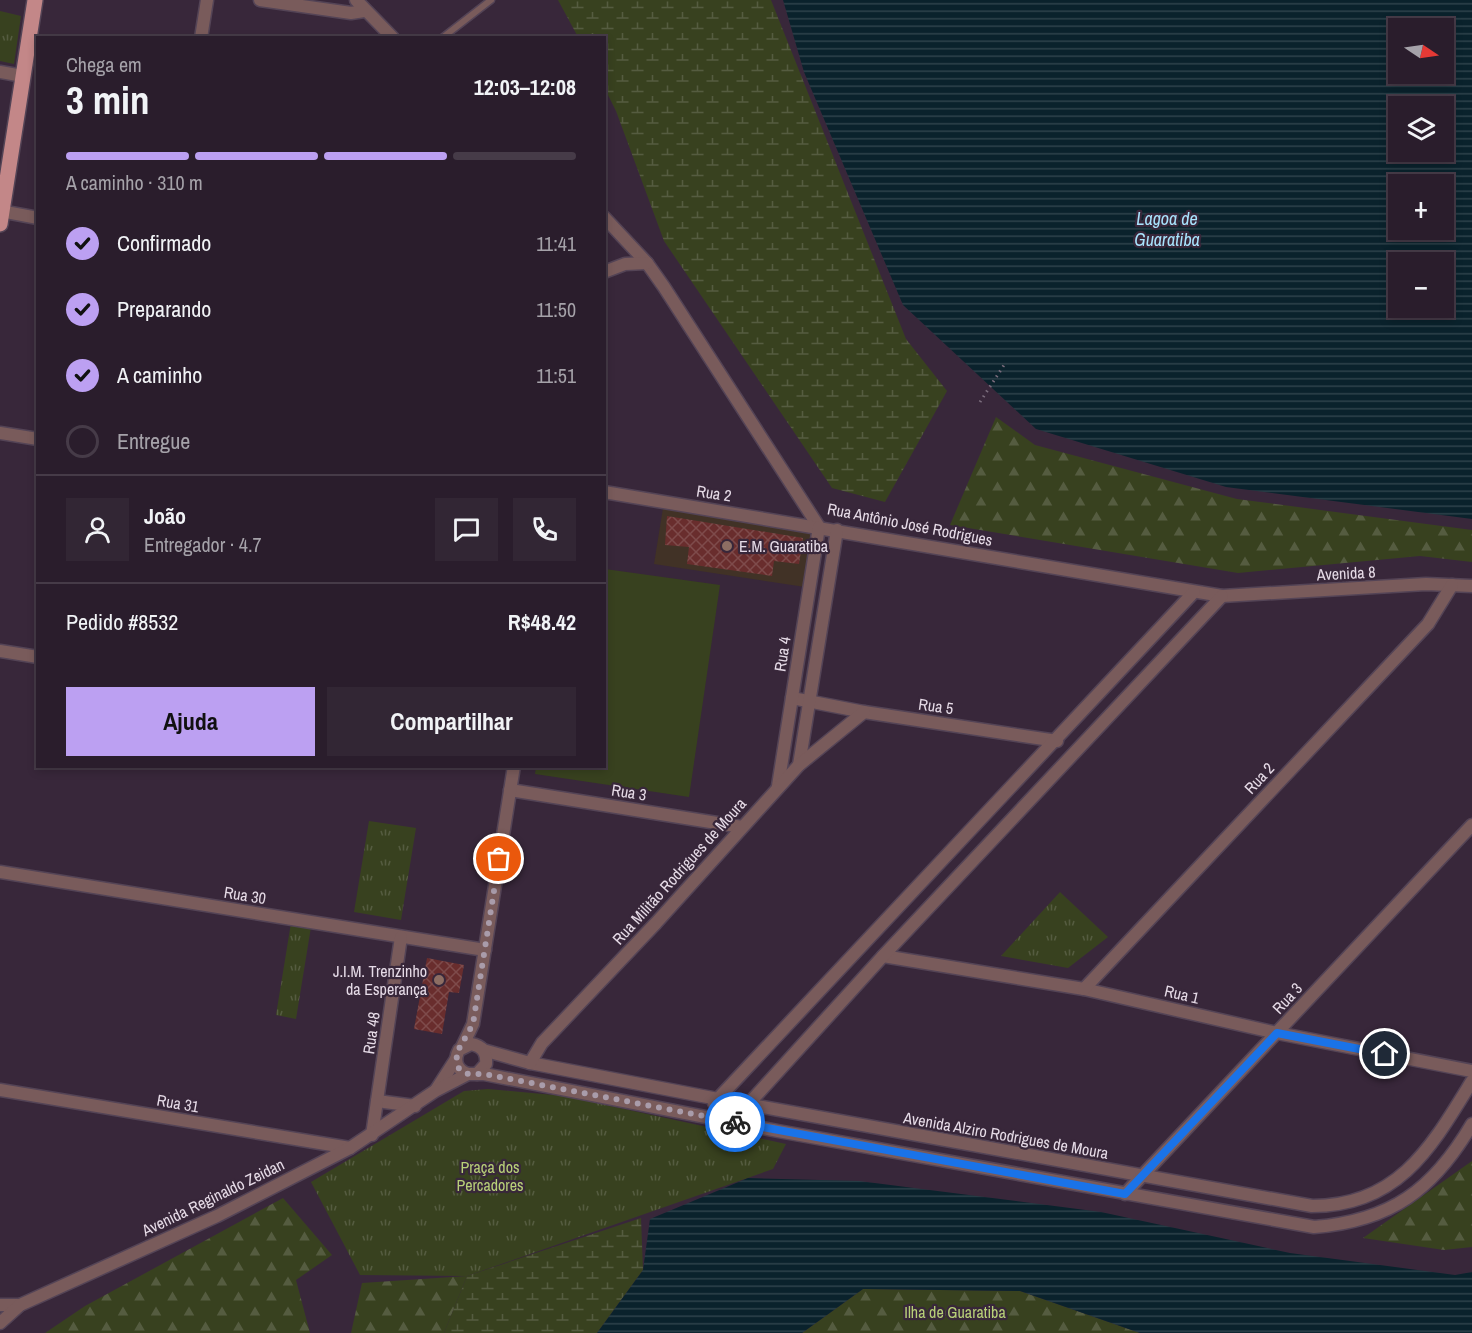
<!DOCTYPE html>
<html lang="pt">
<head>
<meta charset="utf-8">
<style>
  :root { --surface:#2a1d2c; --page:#322634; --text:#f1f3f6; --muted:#a5a2a9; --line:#463b48; --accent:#bca0f2 }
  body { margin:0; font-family:"Archivo Narrow",sans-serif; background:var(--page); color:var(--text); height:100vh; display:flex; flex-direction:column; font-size:22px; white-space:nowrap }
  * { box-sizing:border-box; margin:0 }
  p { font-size:20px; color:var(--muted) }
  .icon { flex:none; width:33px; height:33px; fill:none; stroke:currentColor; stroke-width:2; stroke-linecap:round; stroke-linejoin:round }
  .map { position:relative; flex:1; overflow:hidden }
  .sheet { position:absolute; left:36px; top:36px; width:570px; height:732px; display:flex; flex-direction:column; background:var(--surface); border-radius:0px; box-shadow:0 3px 9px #0003,0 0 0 2px var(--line) }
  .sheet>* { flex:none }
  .needle { width:39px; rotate:103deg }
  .tools { position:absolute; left:1388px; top:18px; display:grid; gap:12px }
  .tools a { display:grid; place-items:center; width:66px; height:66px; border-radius:0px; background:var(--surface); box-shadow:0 3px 9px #0003,0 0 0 2px var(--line); font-size:30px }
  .pin { position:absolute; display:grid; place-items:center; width:51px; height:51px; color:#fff; margin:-26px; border:3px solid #fff; border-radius:50%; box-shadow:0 2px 6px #0007 }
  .courier { position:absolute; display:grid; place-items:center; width:60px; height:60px; margin:-30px; border:4px solid #1a73e8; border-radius:50%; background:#fff; color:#222; box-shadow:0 2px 8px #0007 }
  .headline em { font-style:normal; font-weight:700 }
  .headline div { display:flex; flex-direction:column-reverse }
  .headline { display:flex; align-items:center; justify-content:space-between; height:102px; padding:0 30px }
  h1 { font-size:39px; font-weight:700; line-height:45px }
  .bar { display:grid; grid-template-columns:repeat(4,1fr); gap:9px 6px; align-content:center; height:72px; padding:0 30px }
  .bar i { height:8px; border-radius:4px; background:var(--line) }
  .bar .active { background:var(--accent) }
  .bar p { grid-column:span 4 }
  .line { display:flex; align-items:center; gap:15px; padding:0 30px; border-top:2px solid var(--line) }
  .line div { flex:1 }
  .round { display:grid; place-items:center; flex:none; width:63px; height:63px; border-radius:0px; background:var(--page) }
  ol { padding:0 30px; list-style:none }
  li { display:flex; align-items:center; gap:18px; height:66px }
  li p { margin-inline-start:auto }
  li .icon { padding:6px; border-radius:50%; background:var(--accent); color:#111; stroke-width:4 }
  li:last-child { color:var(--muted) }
  li i { width:33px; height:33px; border:3px solid var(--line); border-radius:50% }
  .action { display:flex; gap:12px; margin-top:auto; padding:12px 30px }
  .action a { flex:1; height:69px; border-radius:0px; background:var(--accent); color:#111; font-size:24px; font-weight:700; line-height:69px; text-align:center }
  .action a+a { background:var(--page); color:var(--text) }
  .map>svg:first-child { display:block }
</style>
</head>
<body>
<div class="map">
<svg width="1472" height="1333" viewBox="0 0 1472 1333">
  <defs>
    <pattern id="grass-tufts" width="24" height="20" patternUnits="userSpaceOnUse" patternTransform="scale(1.5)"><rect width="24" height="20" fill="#38411f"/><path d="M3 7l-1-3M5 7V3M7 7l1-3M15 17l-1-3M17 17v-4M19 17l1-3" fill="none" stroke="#555c40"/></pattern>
    <pattern id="forest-firs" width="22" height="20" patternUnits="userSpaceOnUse" patternTransform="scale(1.5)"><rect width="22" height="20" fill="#38411f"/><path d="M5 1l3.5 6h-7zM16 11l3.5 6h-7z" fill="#555c40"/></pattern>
    <pattern id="wetland-marsh" width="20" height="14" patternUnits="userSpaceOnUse" patternTransform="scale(1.5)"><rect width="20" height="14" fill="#38411f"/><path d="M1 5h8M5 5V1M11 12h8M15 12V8" fill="none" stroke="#555c40"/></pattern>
    <pattern id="water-rules" width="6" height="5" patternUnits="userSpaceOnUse" patternTransform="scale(1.5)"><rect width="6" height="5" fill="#0a222c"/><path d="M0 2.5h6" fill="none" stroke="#2e424b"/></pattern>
    <pattern id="building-cross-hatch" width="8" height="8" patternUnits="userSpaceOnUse" patternTransform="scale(1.5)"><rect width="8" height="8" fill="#692d2d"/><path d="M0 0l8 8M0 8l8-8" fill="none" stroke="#7e4b4b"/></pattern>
  </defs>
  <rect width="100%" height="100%" fill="#38273a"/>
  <polygon fill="#413226" points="663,508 813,531 805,587 654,564"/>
  <g fill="url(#grass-tufts)">
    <polygon points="0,11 21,16 14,64 0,61"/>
    <polygon points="369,821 416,828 401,920 354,912"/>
    <polygon points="1060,892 1108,937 1068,968 1001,956"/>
    <polygon points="291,923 311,927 296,1019 276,1015"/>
    <polygon points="488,1089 564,1096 786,1144 773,1169 467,1276 360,1275 311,1182 464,1091"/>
  </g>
  <g fill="url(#forest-firs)">
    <polygon points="996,417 1035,445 1237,499 1472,530 1472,562 1420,556 1238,573 950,525"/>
    <polygon points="1472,1161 1472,1247 1444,1250 1363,1238"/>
    <polygon points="283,1198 332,1255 296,1280 310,1333 45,1333 85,1306"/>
    <polygon points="467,1276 444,1333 351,1333 362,1283"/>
    <polygon points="863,1289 1020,1291 1140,1333 802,1333"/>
  </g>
  <g fill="url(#wetland-marsh)">
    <polygon points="558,0 771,0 906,339 947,391 885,502 832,488 664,241 616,111 605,89 604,38 578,37"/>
    <polygon points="641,1218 643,1270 597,1333 444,1333 467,1276"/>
  </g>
  <polygon fill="#38411f" points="605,569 720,585 689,797 535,774 536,767 604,766"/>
  <g fill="url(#water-rules)" fill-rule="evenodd">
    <path d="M783,0H1472V519L1226,487L1036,429L903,305L804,72ZM1398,28H1443V74H1398ZM1398,106H1443V152H1398ZM1398,184H1443V230H1398ZM1398,262H1443V308H1398Z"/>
    <polygon points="748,1178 859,1181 1101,1212 1290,1253 1455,1275 1472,1272 1472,1333 1140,1333 1020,1291 863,1289 802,1333 597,1333 643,1270 650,1219"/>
  </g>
  <g fill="url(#building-cross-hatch)">
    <polygon points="667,516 803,538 799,564 774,561 772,576 687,564 689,547 665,545"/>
    <polygon points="427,958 464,965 459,993 449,992 442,1034 414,1029"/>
  </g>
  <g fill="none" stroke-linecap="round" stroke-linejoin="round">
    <g stroke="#544456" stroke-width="9">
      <polyline id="lane" points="442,38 491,0"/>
    </g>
    <g stroke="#544456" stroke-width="15">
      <g id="street">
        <polyline points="260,0 351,13 364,11"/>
        <polyline points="356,0 393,38"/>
        <polyline points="201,38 207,0"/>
        <polyline points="0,72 23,76"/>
        <polyline points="0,211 38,218"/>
        <polyline points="604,217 647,263 664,287 819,527"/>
        <polyline points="604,272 625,264 647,263"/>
        <polyline points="0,433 38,439"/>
        <polyline points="604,492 1222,596 1426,584 1472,586"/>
        <polyline points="0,651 38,657"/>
        <polyline points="792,698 864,712 1057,741"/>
        <polyline points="799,765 837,530"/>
        <polyline points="778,786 819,527"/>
        <polyline points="510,790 742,827"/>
        <polyline points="0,872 485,950"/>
        <polyline points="883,956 1084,989 1277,1033 1472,1071"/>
        <polyline points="1084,989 1428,624 1452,585"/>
        <polyline points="462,1047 473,1024 514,766"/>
        <path d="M483,1050L530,1063L718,1099L1312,1206C1399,1206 1432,1146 1472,1081"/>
        <polyline points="530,1063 542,1043 656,923 799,765 864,712"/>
        <path d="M468,1074C457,1070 453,1061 459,1050L471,1044C482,1046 487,1052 486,1064L477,1074"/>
        <polyline points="0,1090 350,1148"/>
        <polyline points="436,1090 456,1059"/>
        <polyline points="377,1101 415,1106"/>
        <polyline points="714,1103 1194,592"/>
        <polyline points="733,1121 883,956 1222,596"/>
        <polyline points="372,1135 401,937"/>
        <polyline points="1125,1194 1472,825"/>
        <polyline points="0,1305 20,1305"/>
        <path d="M0,1323L20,1305L217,1216L350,1148L435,1091L468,1074H484L778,1131L1314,1227C1391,1221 1433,1190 1472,1124"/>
      </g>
    </g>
    <g stroke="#544456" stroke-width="18">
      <polyline id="primary" points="0,224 35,0"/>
    </g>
    <polyline stroke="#7b6d7d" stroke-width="3" stroke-dasharray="1.5 4.5" stroke-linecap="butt" points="980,402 1006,362"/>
    <use href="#lane" stroke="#795b5b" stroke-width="6"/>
    <use href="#street" stroke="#795b5b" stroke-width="12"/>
    <use href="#primary" stroke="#c38788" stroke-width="15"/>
  </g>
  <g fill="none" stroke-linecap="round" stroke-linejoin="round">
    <polyline stroke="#a99caa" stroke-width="6" stroke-dasharray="0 10.8" points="499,859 473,1024 456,1054 459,1069 468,1074 484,1074 735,1122"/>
    <polyline stroke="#1a73e8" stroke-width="8" points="735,1122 1125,1194 1277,1033 1385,1054"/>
  </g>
  <g fill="#8d6e63" stroke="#38273a" stroke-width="2">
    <circle cx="727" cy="546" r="6"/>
    <circle cx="439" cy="980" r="6"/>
  </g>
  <g text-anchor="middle" stroke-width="4.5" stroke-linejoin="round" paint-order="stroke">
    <g font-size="16" fill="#e6dbe7" stroke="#38273a">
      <text transform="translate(714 493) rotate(9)" y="6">Rua 2</text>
      <text transform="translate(910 524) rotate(11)" y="6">Rua Antônio José Rodrigues</text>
      <text transform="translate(1346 573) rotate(-3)" y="6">Avenida 8</text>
      <text transform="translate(782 654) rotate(-81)" y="6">Rua 4</text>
      <text transform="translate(936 706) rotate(8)" y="6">Rua 5</text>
      <text transform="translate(1259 778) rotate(-47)" y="6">Rua 2</text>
      <text transform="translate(629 792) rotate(9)" y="6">Rua 3</text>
      <text transform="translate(679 871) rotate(-48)" y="6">Rua Militão Rodrigues de Moura</text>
      <text transform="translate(245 895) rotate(9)" y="6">Rua 30</text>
      <text transform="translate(1182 994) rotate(13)" y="6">Rua 1</text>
      <text transform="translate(1287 998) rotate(-47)" y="6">Rua 3</text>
      <text transform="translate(371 1033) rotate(-82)" y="6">Rua 48</text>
      <text transform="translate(178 1103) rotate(10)" y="6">Rua 31</text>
      <text transform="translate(1006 1135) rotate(10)" y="6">Avenida Alziro Rodrigues de Moura</text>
      <text transform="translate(213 1197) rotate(-26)" y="6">Avenida Reginaldo Zeidan</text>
    </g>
    <g font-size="16" fill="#e6dbe7" stroke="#38273a" text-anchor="start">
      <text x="739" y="552">E.M. Guaratiba</text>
      <text x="427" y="977" text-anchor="end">J.I.M. Trenzinho<tspan x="427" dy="18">da Esperança</tspan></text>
    </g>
    <g font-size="16" fill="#b8d078" stroke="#38273a">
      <text x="490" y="1173">Praça dos<tspan x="490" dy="18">Percadores</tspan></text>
      <text x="955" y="1318">Ilha de Guaratiba</text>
    </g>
    <g font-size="18" font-style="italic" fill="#a8e3fd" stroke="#38273a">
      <text x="1167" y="225">Lagoa de<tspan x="1167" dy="21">Guaratiba</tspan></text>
    </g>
  </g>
</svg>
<div class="tools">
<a><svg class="needle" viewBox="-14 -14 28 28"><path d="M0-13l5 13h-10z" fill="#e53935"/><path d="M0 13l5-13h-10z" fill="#a5a2a9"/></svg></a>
<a><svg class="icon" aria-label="layers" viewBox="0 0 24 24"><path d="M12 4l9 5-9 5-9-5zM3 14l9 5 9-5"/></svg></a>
<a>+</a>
<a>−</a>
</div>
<div class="pin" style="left:499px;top:859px;background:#ea580c"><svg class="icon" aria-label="bag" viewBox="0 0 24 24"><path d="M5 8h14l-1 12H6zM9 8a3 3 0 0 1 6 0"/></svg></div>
<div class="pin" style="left:1385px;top:1054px;background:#1f2937"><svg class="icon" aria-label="home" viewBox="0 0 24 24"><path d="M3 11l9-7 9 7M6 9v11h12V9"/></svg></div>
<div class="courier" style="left:735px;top:1122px"><svg class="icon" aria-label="bike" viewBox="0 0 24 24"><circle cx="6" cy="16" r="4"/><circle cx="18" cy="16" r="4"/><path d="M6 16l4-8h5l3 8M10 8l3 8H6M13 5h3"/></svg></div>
<section class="sheet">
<div class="headline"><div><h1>3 min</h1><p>Chega em</p></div><em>12:03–12:08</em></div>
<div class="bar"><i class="active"></i><i class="active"></i><i class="active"></i><i></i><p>A caminho · 310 m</p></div>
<ol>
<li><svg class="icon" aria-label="check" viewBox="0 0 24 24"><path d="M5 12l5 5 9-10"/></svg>Confirmado<p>11:41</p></li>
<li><svg class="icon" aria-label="check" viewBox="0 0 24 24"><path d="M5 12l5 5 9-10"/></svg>Preparando<p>11:50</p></li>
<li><svg class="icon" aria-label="check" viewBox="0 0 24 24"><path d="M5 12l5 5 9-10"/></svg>A caminho<p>11:51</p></li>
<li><i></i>Entregue</li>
</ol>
<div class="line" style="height:108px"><a class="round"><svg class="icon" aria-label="person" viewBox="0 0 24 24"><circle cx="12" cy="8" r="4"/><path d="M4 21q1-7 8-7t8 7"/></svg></a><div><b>João</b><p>Entregador · 4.7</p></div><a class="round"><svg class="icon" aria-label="chat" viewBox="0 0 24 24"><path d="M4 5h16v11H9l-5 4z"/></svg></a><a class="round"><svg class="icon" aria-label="phone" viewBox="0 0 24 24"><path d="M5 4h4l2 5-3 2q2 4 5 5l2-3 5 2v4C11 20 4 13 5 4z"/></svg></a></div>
<div class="line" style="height:78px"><div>Pedido #8532</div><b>R$48.42</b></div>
<div class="action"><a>Ajuda</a><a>Compartilhar</a></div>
</section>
</div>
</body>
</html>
